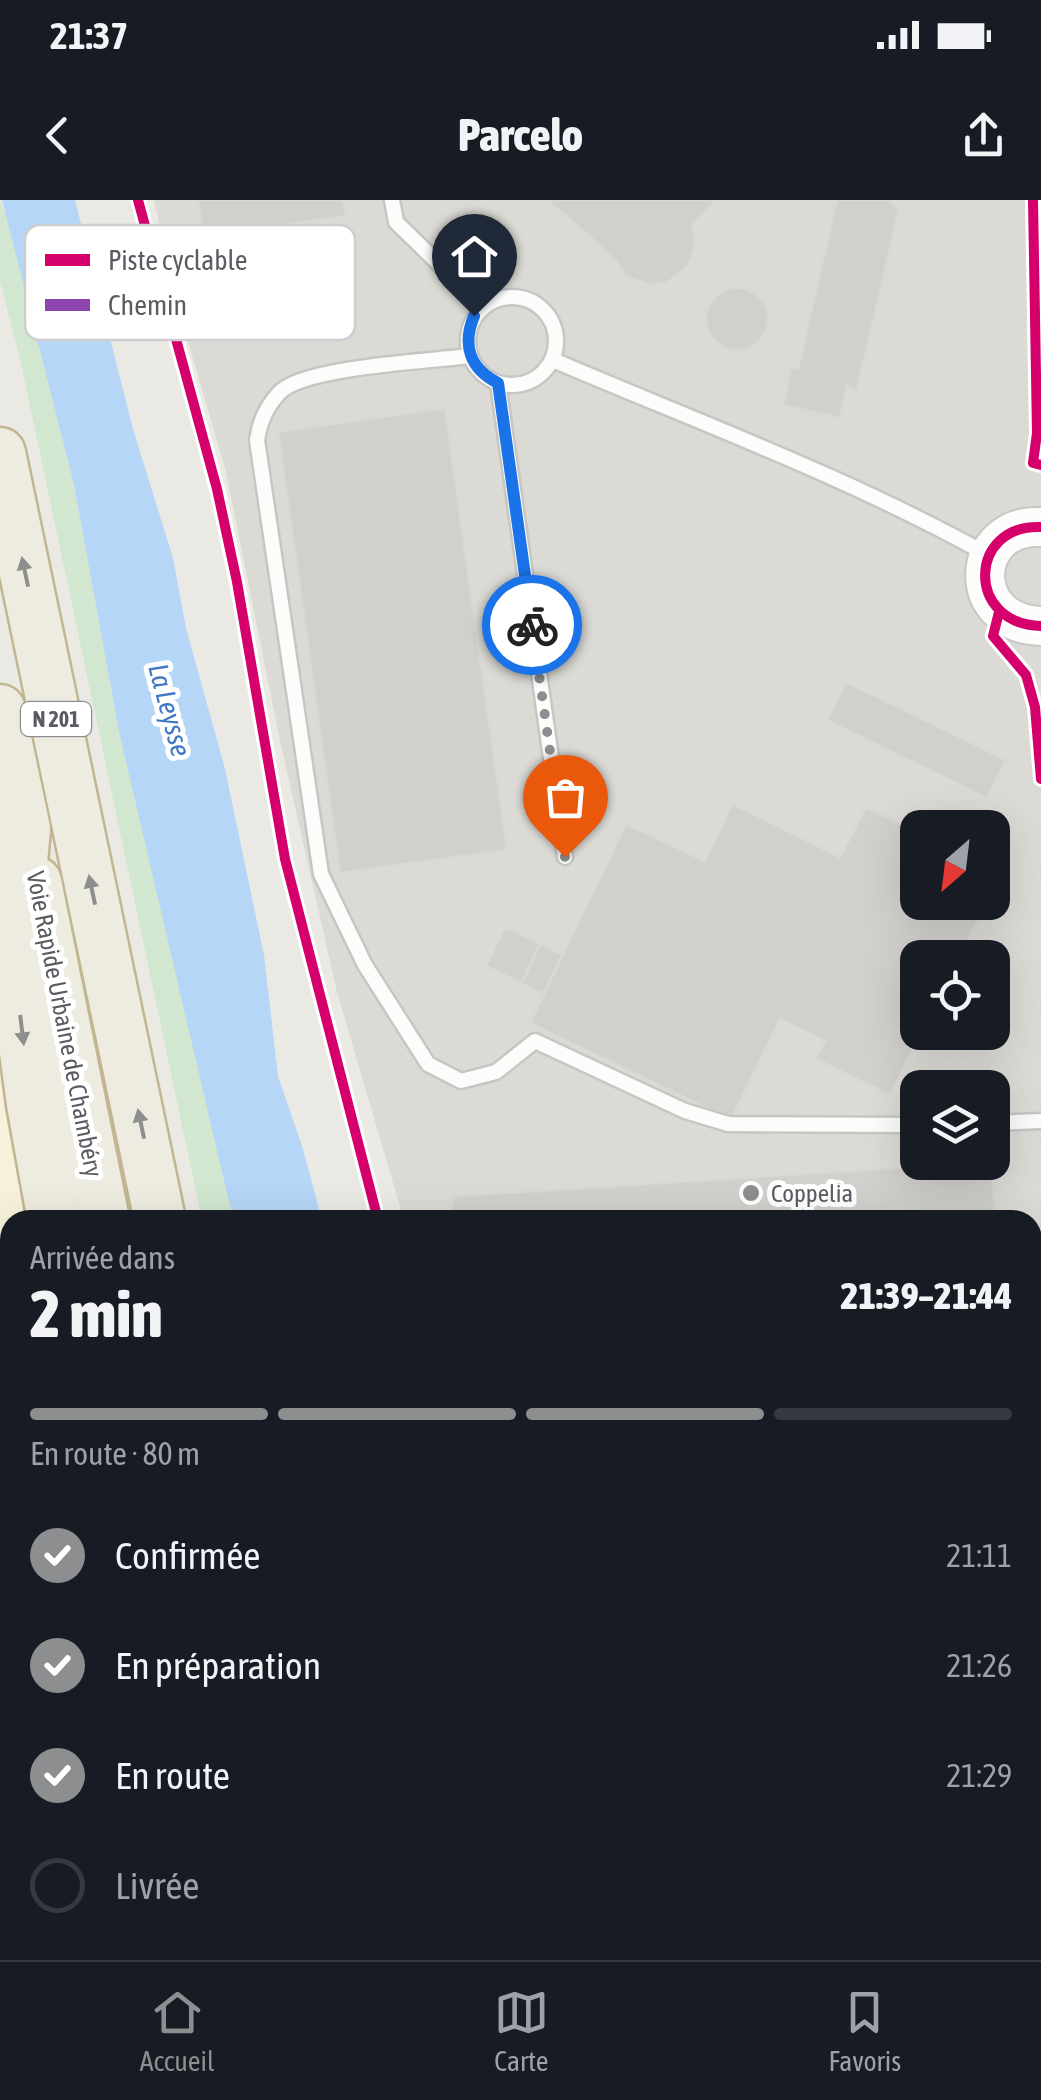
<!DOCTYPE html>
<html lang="fr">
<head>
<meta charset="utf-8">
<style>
  :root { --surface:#171b24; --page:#242831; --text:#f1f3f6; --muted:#9ea1a6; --line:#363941; --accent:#8c8e90 }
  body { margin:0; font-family:"Asap Condensed",sans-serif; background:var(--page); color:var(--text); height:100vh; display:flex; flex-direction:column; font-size:38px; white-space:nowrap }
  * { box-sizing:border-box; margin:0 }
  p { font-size:32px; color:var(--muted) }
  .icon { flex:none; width:55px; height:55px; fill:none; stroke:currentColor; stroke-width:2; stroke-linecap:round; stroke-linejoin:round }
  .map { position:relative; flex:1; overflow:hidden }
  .sheet { position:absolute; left:0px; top:1010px; width:1042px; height:750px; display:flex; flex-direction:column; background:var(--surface); border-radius:30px 30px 0 0; box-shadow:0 10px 40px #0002 }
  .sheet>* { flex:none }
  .needle { width:65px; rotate:208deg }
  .buttons { position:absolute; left:900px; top:610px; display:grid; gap:20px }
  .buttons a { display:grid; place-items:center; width:110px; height:110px; border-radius:20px; background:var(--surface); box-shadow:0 10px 40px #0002; font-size:50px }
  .pin { position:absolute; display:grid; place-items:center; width:85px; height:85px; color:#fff; margin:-102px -42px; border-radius:50% 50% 50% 0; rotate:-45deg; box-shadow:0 0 10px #0007 }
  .pin .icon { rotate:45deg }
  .courier { position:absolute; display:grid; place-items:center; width:100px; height:100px; margin:-50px; border:8px solid #1a73e8; border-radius:50%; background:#fff; color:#222; box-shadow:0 2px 12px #0007 }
  .overview em { font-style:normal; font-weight:800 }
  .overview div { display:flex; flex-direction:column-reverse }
  .overview { display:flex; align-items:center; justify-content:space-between; height:170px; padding:0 30px }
  h1 { font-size:65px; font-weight:800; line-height:75px }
  .bar { display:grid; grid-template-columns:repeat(4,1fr); gap:15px 10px; align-content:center; height:120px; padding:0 30px }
  .bar i { height:12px; border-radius:8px; background:var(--line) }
  .bar .selected { background:var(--accent) }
  .bar p { grid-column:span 4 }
  ol { padding:0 30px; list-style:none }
  li { display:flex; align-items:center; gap:30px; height:110px }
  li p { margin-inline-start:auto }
  li .icon { padding:10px; border-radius:50%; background:var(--accent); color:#fff; stroke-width:4 }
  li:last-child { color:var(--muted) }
  li i { width:55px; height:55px; border:5px solid var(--line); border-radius:50% }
  .status { display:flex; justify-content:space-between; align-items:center; height:70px; padding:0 50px; background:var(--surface); direction:ltr }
  .status svg { height:28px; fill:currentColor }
  header { display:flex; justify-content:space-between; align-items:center; height:130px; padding:0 30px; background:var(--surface); font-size:45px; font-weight:800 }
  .menu { display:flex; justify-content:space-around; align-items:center; height:140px; border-top:2px solid var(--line); background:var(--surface); font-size:28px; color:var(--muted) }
  .menu a { display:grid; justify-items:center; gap:5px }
  .menu .selected { color:var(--accent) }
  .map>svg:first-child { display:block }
</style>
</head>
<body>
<div class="status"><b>21:37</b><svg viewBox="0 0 49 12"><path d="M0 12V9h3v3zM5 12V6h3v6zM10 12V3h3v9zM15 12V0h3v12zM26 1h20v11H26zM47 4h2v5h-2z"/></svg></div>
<header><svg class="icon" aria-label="back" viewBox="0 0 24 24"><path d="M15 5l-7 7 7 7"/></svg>Parcelo<svg class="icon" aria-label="share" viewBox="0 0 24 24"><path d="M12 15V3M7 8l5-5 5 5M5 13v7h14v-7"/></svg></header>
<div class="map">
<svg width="1041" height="1760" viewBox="0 0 1041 1760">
  <rect width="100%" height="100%" fill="#eae9e4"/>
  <polygon fill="#f5f1db" points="0,838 35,1020 10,1020 10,1750 132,1750 132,1760 0,1760"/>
  <path fill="#dbdad5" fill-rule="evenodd" d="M154,0H1041V1760H637L634,1750H1032V1020H404L337,792L281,545L225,268L182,121ZM918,628H992V702H918ZM918,758H992V832H918ZM918,888H992V962H918Z"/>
  <g fill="#d1e7d0">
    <polygon points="0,0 10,25 74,285 119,532 235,1020 202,1020 21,163 0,81"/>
    <polygon points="320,1750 446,1750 449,1760 314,1760"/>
  </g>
  <g fill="#b6d6f7">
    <polygon points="2,0 75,0 133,229 173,358 186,428 225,569 264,755 278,876 303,949 322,1020 235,1020 230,1006 119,532 74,285"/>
    <polygon points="446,1750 559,1750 562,1760 449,1760"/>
  </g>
  <g fill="#d1d0cd" stroke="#dad8d3" stroke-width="2.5">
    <polygon points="198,0 343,0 346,16 203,36"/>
    <polygon points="548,0 715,0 692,25 696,42 688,66 668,82 652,85 627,77 612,56"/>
    <polygon points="837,0 888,0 899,10 857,190 847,186 840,218 783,205 791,168 798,169"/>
    <circle cx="737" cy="119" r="31"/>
    <polygon points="445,208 507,650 340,673 278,232"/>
    <polygon points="846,482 1006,560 987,598 827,520"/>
    <polygon points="732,604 840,657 866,607 918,632 918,702 955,702 980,715 959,758 918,758 918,832 921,832 890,895 815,859 825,841 780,819 731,920 530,823 626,624 705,661"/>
    <polygon points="505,727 540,744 522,783 486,766"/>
    <polygon points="540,744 562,755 543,794 522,783"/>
    <polygon points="992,962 995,1020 446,1020 455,996"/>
    <polygon points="1032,1270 1037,1270 1041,1318 1041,1423 1032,1438"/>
    <polygon points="5,1545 10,1545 10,1580"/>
    <polygon points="926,1750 1018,1750 1019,1760 926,1760"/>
  </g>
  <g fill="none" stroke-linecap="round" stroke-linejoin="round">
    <g stroke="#c6c6c4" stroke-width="19">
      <g id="lane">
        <polyline points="392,0 396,22 483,107"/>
        <circle cx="512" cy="141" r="44"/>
        <path d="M470,156C430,161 305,167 280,192C266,207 260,221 257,240L321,674L365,765L428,864L461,881L496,872L535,841L685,911L728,924L918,925"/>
        <path d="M553,160C698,222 850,278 988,355"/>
        <polyline points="498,183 565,657"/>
        <polyline points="992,923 1041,921"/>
        <polyline points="0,1461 10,1440"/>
        <polyline points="0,1501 10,1499"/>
      </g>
    </g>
    <g stroke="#c6c6c4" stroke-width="32">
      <g id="street">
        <polyline points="0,1083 10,1157"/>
        <polyline points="0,1236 10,1221"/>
      </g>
    </g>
    <g stroke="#c6c7c6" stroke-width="42">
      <path id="secondary" d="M1041,327C968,324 965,424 1041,426"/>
    </g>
    <g stroke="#c2b691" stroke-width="55">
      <g id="highway">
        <polyline points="0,253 160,1020"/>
        <polyline points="0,510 25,629 13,762 32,904 53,1020"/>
        <polyline points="36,682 104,1020"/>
        <polyline points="0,1403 10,1377"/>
        <polyline points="0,1630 10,1632"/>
        <polyline points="141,1750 143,1760"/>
        <polyline points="183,1750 183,1760"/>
        <polyline points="236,1750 237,1760"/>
        <polyline points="292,1750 293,1760"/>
        <polyline points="331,1750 333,1760"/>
      </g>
    </g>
    <use href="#lane" stroke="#fcfcfb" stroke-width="14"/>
    <use href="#street" stroke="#fcfcfb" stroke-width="28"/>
    <use href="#secondary" stroke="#fcfcfb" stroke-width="38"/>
    <use href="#highway" stroke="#eeece0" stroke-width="50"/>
    <g stroke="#8e44ad" stroke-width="8" stroke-dasharray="15 8" stroke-linecap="butt">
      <polyline points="404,1750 406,1760"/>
      <polyline points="594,1750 597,1760"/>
    </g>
    <g stroke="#fff" stroke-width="16">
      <g id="cycleway">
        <polyline points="138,0 217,289 237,382 285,659 378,1020"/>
        <polyline points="1033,0 1037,233 1033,263 1041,265"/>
        <path d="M1041,327C968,324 965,424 1041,426"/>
        <polyline points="999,412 993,436 1026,475 1035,507 1041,579"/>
      </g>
    </g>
    <use href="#cycleway" stroke="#d6006c" stroke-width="10"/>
  </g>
  <defs><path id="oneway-solid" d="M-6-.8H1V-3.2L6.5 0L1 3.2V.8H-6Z" transform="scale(2.5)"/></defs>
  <g fill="#8d8f8e">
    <use href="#oneway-solid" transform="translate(25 372) rotate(-102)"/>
    <use href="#oneway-solid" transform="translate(92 690) rotate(-102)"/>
    <use href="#oneway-solid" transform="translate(22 830) rotate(83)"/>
    <use href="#oneway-solid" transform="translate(141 924) rotate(-102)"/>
  </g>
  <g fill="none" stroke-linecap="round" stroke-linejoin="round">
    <polyline stroke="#8c8e90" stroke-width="10" stroke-dasharray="0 18" points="532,425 565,657"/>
    <path stroke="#1a73e8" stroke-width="12" d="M474,116C462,145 470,169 498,183L532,425"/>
  </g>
  <circle fill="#8c8e90" stroke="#fff" stroke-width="4" cx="751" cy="993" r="10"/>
  <g text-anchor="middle" stroke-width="10" stroke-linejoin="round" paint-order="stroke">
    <rect fill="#fff" stroke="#8b8e91" stroke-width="2.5" x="21" y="502" width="70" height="34" rx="8"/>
    <g font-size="22" font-weight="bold" fill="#595d62">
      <text x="56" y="527">N 201</text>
    </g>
    <g font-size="25" fill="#595d62" stroke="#fff">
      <text transform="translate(65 824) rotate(79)" y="9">Voie Rapide Urbaine de Chambéry</text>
    </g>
    <g font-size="25" fill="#595d62" stroke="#fff" text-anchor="start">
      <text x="771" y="1002">Coppelia</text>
    </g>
    <g font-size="28" font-style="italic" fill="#3f77c5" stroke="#fff">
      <text transform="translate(170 510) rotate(75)" y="10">La Leysse</text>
    </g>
  </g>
  <rect x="25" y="25" width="330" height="115" rx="15" fill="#fff" stroke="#cdced0" stroke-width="2.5"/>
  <rect x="45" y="54" width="45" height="12" fill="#d6006c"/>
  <rect x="45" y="99" width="45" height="12" fill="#8e44ad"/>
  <g font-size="28" fill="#595d62">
    <text x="108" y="70">Piste cyclable</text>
    <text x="108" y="115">Chemin</text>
  </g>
</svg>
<div class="buttons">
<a><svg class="needle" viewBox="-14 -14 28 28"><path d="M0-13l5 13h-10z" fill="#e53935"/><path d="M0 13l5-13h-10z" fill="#9ea1a6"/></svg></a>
<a><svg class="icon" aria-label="locate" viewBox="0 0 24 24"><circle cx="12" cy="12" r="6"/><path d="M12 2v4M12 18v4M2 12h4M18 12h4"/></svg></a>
<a><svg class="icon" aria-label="layers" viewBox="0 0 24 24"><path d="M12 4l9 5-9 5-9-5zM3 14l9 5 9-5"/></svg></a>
</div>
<div class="pin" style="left:565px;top:657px;background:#ea580c"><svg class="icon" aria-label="bag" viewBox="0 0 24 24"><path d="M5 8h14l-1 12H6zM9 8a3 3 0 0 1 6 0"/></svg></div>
<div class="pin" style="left:474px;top:116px;background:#1f2937"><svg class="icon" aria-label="home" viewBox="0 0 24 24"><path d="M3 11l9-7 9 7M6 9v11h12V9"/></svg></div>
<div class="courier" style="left:532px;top:425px"><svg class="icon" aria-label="bike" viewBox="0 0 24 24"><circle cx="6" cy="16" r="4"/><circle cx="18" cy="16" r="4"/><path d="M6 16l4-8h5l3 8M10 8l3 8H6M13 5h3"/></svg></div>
<section class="sheet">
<div class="overview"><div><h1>2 min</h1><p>Arrivée dans</p></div><em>21:39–21:44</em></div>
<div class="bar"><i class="selected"></i><i class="selected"></i><i class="selected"></i><i></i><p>En route · 80 m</p></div>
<ol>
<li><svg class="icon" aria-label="check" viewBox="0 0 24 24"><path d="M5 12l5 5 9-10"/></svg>Confirmée<p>21:11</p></li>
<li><svg class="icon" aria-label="check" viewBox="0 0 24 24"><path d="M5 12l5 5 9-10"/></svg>En préparation<p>21:26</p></li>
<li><svg class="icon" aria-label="check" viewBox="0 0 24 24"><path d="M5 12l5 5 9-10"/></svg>En route<p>21:29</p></li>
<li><i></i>Livrée</li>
</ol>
</section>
</div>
<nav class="menu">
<a class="selected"><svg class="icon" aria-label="home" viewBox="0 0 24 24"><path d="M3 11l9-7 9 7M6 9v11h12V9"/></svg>Accueil</a>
<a><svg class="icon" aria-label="map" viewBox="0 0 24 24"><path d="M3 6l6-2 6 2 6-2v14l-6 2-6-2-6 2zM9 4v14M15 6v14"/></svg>Carte</a>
<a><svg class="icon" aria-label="saved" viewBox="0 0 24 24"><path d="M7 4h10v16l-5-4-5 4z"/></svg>Favoris</a>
</nav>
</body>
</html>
